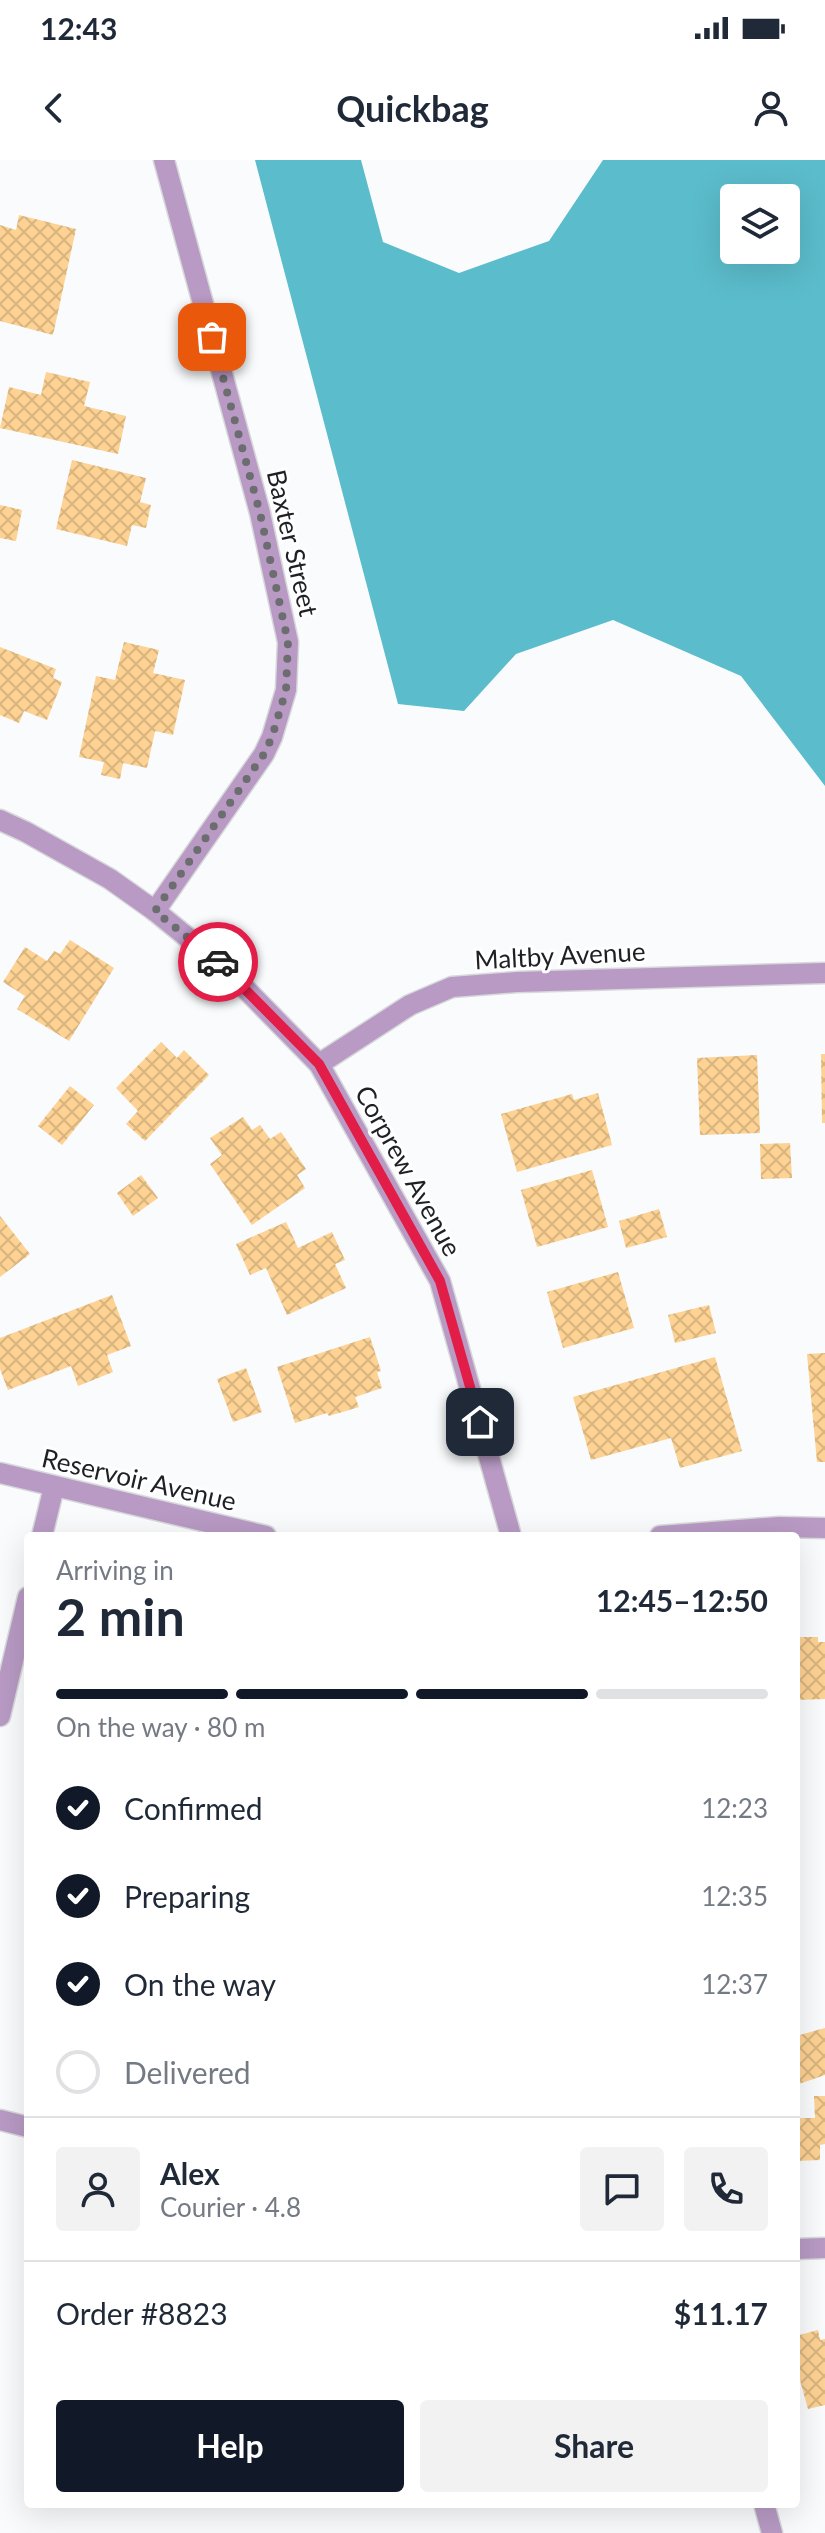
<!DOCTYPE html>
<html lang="en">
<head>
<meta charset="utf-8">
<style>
  :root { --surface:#fff; --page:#f2f2f3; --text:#1f2937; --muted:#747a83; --line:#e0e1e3; --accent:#111827 }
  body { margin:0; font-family:Lato,sans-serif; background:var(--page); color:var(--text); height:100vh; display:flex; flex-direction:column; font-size:30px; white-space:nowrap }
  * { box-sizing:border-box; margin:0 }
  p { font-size:26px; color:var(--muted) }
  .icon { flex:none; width:44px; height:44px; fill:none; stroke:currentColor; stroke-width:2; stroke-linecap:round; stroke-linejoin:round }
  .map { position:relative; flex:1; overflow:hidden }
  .drawer { position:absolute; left:24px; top:1372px; width:776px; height:976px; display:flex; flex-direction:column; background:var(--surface); border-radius:8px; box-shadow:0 8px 32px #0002 }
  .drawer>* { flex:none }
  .tools { position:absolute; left:720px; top:24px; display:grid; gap:16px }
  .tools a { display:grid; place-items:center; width:80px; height:80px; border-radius:8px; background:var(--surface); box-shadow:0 8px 32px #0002; font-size:40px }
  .pin { position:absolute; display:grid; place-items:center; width:68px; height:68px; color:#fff; margin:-34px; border-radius:16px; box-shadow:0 4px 12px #0006 }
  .courier { position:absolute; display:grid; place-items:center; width:80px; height:80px; margin:-40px; border:6px solid #e11d48; border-radius:50%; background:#fff; color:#222; box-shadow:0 2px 10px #0007 }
  .head em { font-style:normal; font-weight:700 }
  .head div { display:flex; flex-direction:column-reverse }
  .head { display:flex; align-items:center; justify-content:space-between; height:136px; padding:0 32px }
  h1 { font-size:52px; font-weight:700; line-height:60px }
  .bar { display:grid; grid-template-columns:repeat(4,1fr); gap:12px 8px; align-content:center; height:96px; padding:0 32px }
  .bar i { height:10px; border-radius:6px; background:var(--line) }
  .bar .active { background:var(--accent) }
  .bar p { grid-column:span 4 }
  .line { display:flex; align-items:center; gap:20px; padding:0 32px; border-top:2px solid var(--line) }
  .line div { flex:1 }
  .round { display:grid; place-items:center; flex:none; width:84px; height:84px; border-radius:8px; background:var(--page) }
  ol { padding:0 32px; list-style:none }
  li { display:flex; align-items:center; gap:24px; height:88px }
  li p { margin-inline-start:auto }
  li .icon { padding:8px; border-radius:50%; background:var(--accent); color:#fff; stroke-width:4 }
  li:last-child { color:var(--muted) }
  li i { width:44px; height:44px; border:4px solid var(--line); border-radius:50% }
  .action { display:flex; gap:16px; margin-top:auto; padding:16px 32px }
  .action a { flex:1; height:92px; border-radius:8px; background:var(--accent); color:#fff; font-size:32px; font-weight:700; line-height:92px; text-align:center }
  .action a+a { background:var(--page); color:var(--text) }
  .status { display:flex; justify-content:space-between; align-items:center; height:56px; padding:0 40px; background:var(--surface); direction:ltr }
  .status svg { height:22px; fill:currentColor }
  header { display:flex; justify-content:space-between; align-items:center; height:104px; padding:0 32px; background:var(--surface); font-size:36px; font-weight:700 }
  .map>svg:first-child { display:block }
</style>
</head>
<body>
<div class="status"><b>12:43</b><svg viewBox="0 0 49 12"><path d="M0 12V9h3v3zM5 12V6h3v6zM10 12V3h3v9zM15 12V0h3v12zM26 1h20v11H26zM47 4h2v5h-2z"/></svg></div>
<header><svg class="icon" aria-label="back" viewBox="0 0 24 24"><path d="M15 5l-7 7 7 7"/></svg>Quickbag<svg class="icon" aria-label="person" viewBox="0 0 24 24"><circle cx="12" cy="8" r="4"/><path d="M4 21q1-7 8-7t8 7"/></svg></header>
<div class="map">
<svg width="825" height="2373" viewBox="0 0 825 2373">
  <defs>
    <pattern id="building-cross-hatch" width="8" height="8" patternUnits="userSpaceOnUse" patternTransform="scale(2)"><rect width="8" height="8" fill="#fdd293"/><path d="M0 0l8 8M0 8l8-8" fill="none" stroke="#d8b47e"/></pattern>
  </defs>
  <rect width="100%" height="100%" fill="#fafbfd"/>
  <path fill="#5bbccb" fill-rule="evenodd" d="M255,0H361L383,82L459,113L549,81L603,0H825V626L741,516L613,460L516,494L464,551L398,544ZM734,38H786V90H734Z"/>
  <g fill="url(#building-cross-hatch)">
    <polygon points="19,55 76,69 53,175 0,161 0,65 16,70"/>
    <polygon points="46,212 90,222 84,246 126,256 118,294 0,268 9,227 41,235"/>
    <polygon points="72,300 146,318 140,342 151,345 146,368 132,365 127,386 56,369"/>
    <polygon points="0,345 22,350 16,381 0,378"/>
    <polygon points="124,482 159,490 153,513 185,520 173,575 155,571 147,608 123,603 120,619 101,615 104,602 79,597 96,516 115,520"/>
    <polygon points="0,487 56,509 53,518 62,522 47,560 24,551 19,563 0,555"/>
    <polygon points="70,780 114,808 69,881 17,849 25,836 3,822 25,787 47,801 54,791 60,794"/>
    <polygon points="161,882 177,898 184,890 209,915 145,981 126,964 138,951 116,928"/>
    <polygon points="821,894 825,894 825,963 822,963"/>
    <polygon points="757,895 760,973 700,975 697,898"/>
    <polygon points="70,926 94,945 62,985 38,966"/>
    <polygon points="598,933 612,985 517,1012 501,954 572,934 574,940"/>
    <polygon points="243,957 252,970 260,965 270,979 281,972 306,1009 297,1015 305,1028 252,1065 210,1004 222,995 210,978"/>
    <polygon points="790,983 792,1018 761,1019 760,984"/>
    <polygon points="592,1010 608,1067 537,1087 521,1030"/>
    <polygon points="141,1015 158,1038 133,1056 117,1033"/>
    <polygon points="659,1049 667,1077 626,1088 619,1061"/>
    <polygon points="0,1056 30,1094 0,1117"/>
    <polygon points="286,1062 298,1088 332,1072 345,1100 335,1104 346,1128 287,1155 266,1108 250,1115 236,1084"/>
    <polygon points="618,1112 634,1168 563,1188 547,1132"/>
    <polygon points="112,1135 131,1186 107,1195 113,1212 78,1226 71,1206 8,1230 0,1209 0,1178"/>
    <polygon points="709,1145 716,1173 675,1183 668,1155"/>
    <polygon points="370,1177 381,1211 377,1212 382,1228 355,1237 359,1247 329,1256 327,1253 295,1263 277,1207"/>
    <polygon points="825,1193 825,1302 817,1302 807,1194"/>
    <polygon points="715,1197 742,1291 680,1308 671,1278 591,1300 573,1237"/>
    <polygon points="246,1208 262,1252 233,1262 217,1219"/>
    <polygon points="799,1468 799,1477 818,1477 818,1482 825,1482 825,1539 796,1540 796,1469"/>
    <polygon points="825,1868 825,1915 796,1925 796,1876"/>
    <polygon points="814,1936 825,1936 825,1984 820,1985 820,2000 796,2001 796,1958 815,1958"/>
    <polygon points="818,2170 820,2180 825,2179 825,2245 808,2249 796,2206 796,2176"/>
  </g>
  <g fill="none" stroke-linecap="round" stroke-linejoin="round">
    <g stroke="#d7d8da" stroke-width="23">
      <g id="minor">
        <polyline points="0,660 26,672 110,719 155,751 225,808 319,904 440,1121 511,1376"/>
        <polyline points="155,751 264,594 272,577 286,530 288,482 260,353 164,0"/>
        <polyline points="319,904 410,845 452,827 517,822 825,813"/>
        <polyline points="0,1313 266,1376"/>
        <polyline points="42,1376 54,1327"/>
        <polyline points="660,1376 779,1367 825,1368"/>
        <polyline points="0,1556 28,1437"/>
        <polyline points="0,1960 28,1967"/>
        <polyline points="796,2089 825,2088"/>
        <polyline points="764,2344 772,2373"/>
      </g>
    </g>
    <use href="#minor" stroke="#b89ac4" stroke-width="20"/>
  </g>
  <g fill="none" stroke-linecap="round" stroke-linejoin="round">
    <polyline stroke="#6b6d6f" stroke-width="8" stroke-dasharray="0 14.4" points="212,177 260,353 288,482 286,530 272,577 264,594 155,751 218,802"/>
    <polyline stroke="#e11d48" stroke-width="10" points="218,802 319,904 440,1121 480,1262"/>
  </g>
  <g text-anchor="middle" stroke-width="6" stroke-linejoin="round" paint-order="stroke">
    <g font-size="26" fill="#1e2023" stroke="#fff">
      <text transform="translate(292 383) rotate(77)" y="9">Baxter Street</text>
      <text transform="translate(560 796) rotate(-3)" y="9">Maltby Avenue</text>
      <text transform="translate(408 1011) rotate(61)" y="9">Corprew Avenue</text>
      <text transform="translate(139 1320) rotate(13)" y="9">Reservoir Avenue</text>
    </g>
  </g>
</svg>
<div class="tools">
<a><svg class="icon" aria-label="layers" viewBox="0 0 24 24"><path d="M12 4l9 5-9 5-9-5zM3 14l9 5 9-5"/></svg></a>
</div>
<div class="pin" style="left:212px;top:177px;background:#ea580c"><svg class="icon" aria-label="bag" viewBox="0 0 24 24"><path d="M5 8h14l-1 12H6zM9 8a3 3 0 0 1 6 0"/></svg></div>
<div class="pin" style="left:480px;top:1262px;background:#1f2937"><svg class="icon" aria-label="home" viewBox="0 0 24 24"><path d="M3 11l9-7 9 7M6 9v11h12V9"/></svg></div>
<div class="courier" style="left:218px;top:802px"><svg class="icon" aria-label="car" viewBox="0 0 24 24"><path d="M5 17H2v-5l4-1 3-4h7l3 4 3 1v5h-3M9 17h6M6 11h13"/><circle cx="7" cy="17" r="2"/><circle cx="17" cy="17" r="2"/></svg></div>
<section class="drawer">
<div class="head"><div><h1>2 min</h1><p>Arriving in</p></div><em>12:45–12:50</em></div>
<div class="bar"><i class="active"></i><i class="active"></i><i class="active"></i><i></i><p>On the way · 80 m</p></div>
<ol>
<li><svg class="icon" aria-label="check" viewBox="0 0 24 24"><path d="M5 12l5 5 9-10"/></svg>Confirmed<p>12:23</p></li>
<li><svg class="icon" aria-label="check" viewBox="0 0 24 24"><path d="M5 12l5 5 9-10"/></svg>Preparing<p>12:35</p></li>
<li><svg class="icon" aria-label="check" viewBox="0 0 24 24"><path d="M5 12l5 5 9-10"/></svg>On the way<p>12:37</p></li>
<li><i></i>Delivered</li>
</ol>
<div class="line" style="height:144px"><a class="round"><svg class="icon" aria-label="person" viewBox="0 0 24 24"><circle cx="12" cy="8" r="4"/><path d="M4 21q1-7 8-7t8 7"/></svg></a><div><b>Alex</b><p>Courier · 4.8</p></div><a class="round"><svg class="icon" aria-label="chat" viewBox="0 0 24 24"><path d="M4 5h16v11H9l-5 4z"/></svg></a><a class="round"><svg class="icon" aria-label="phone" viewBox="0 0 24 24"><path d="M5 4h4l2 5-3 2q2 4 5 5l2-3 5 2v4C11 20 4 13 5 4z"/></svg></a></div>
<div class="line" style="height:104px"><div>Order #8823</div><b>$11.17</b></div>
<div class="action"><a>Help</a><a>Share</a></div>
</section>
</div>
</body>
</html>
